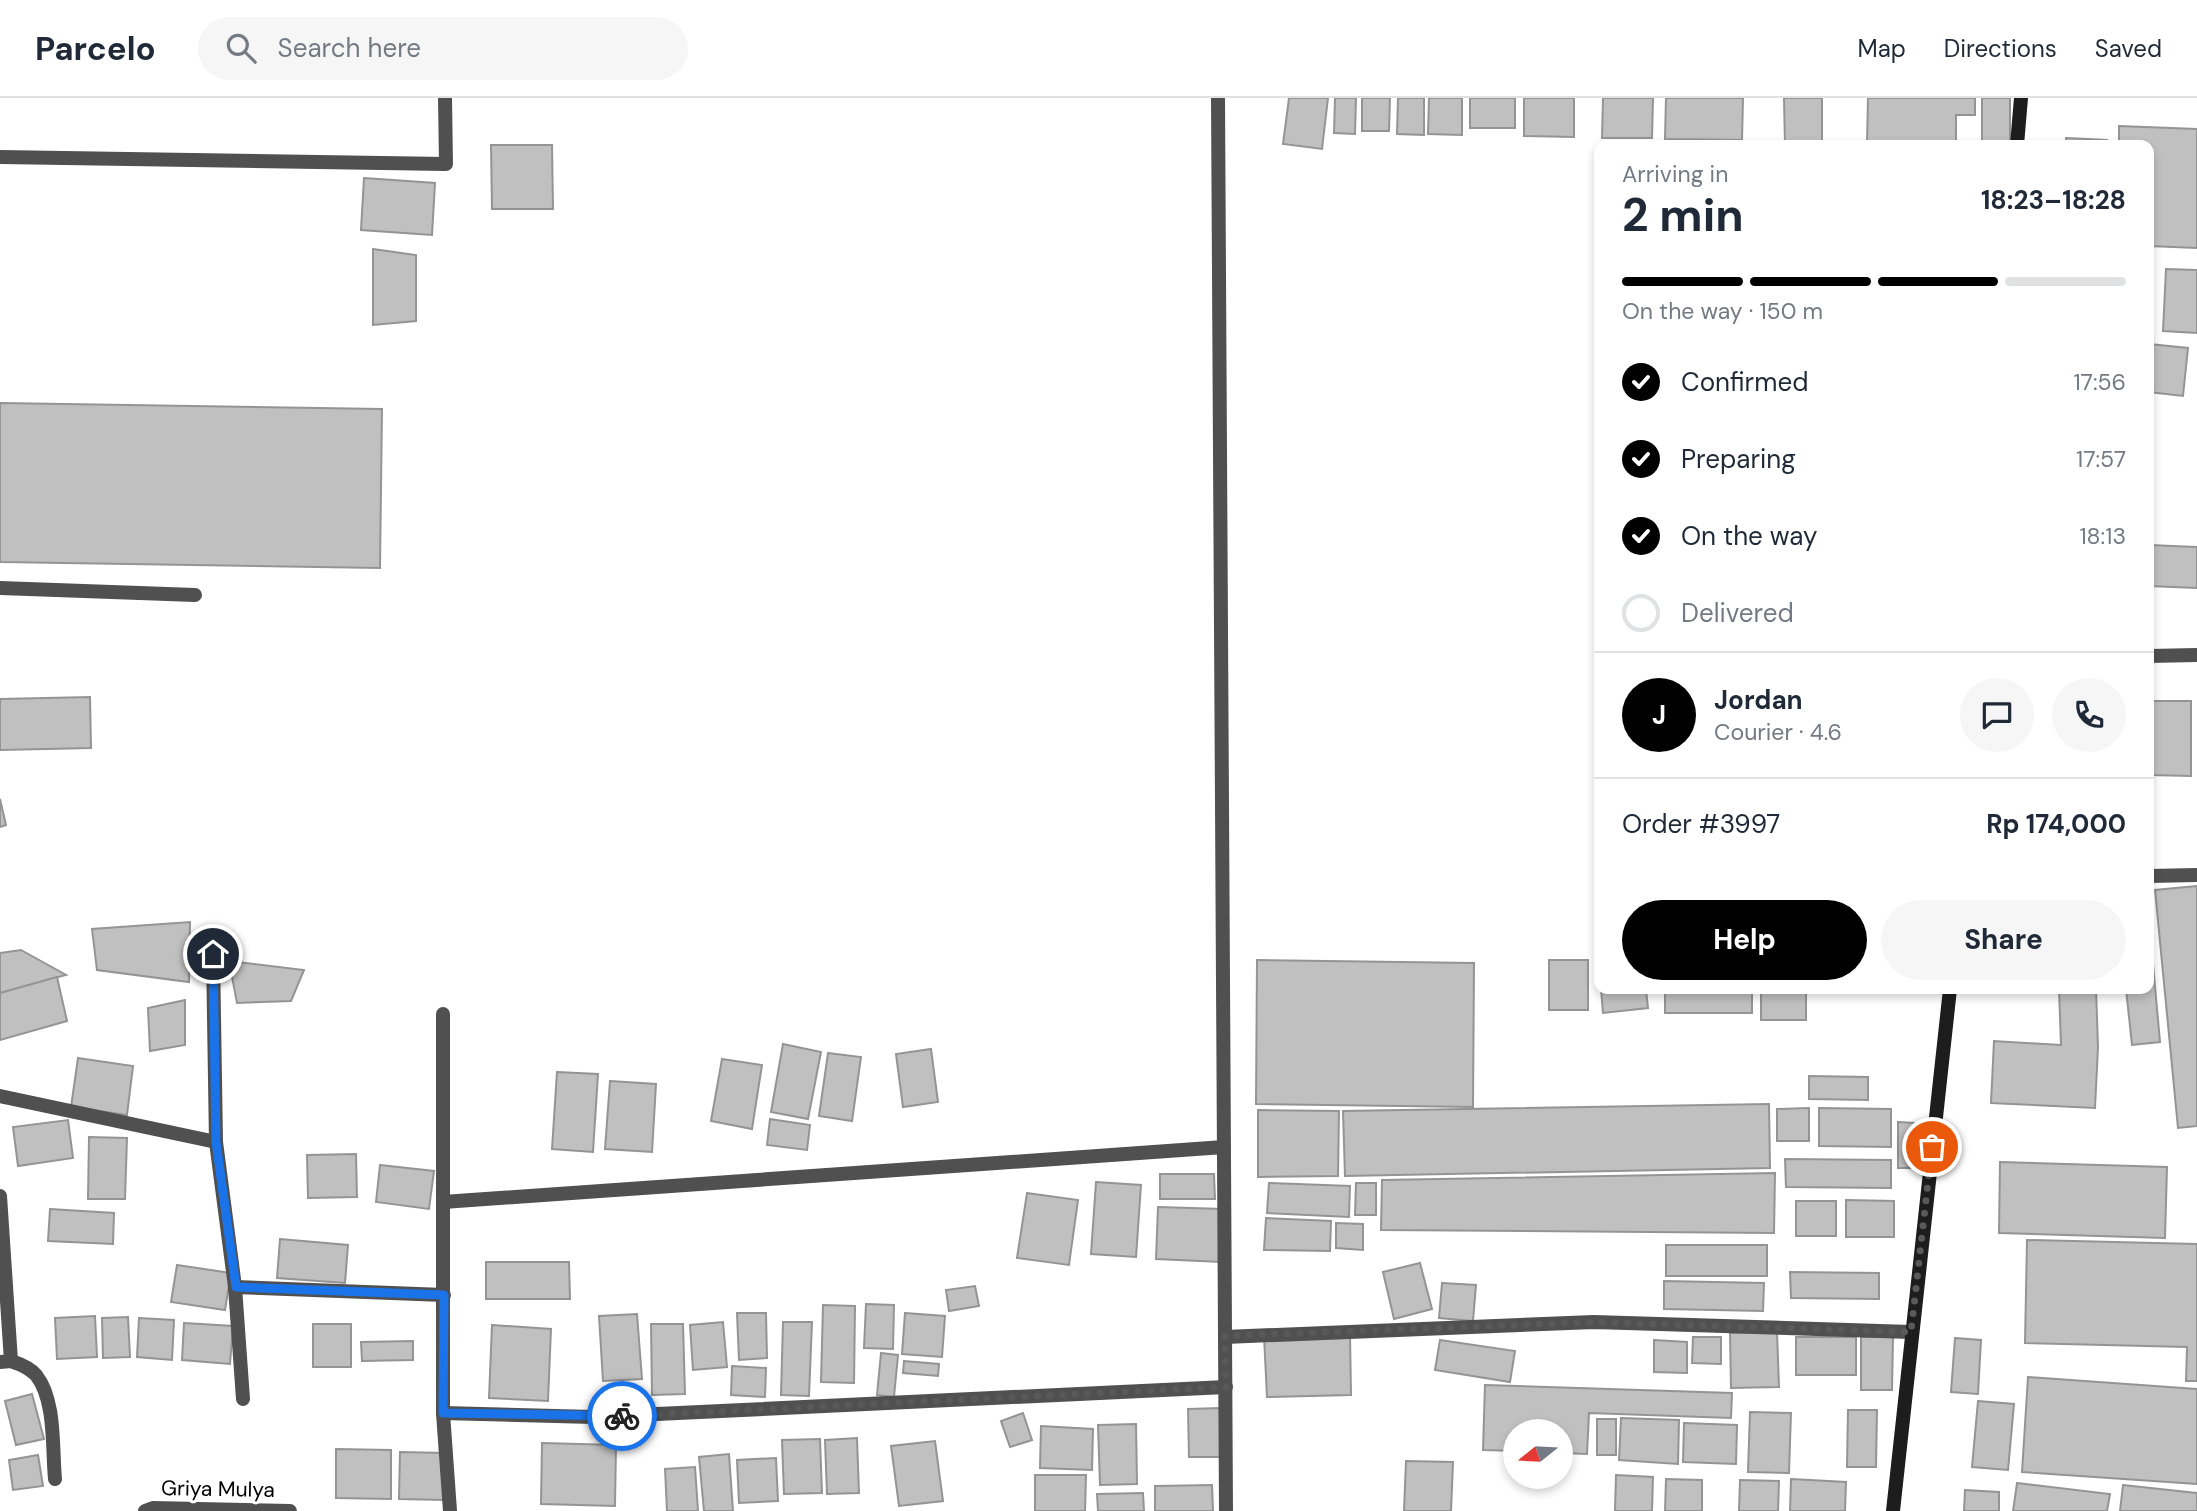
<!DOCTYPE html>
<html lang="en">
<head>
<meta charset="utf-8">
<style>
  :root { --surface:#fff; --page:#f6f6f7; --text:#1f2937; --muted:#747a83; --line:#e0e1e3; --accent:#000 }
  body { margin:0; font-family:"DM Sans",sans-serif; background:var(--page); color:var(--text); height:100vh; display:flex; flex-direction:column; font-size:26px; white-space:nowrap }
  * { box-sizing:border-box; margin:0 }
  p { font-size:23px; color:var(--muted) }
  .icon { flex:none; width:38px; height:38px; fill:none; stroke:currentColor; stroke-width:2; stroke-linecap:round; stroke-linejoin:round }
  .map { position:relative; flex:1; overflow:hidden }
  .details { position:absolute; left:1594px; top:42px; width:560px; height:854px; display:flex; flex-direction:column; background:var(--surface); border-radius:14px; box-shadow:0 4px 10px #0003 }
  .details>* { flex:none }
  .needle { width:46px; rotate:252deg }
  .controls { position:absolute; left:1503px; top:1321px; display:grid; gap:14px }
  .controls a { display:grid; place-items:center; width:70px; height:70px; border-radius:50%; background:var(--surface); box-shadow:0 4px 10px #0003; font-size:35px }
  .pin { position:absolute; display:grid; place-items:center; width:60px; height:60px; color:#fff; margin:-30px; border:4px solid #fff; border-radius:50%; box-shadow:0 2px 7px #0007 }
  .courier { position:absolute; display:grid; place-items:center; width:70px; height:70px; margin:-35px; border:5px solid #1a73e8; border-radius:50%; background:#fff; color:#222; box-shadow:0 2px 9px #0007 }
  .headline em { font-style:normal; font-weight:700 }
  .headline div { display:flex; flex-direction:column-reverse }
  .headline { display:flex; align-items:center; justify-content:space-between; height:119px; padding:0 28px }
  h1 { font-size:46px; font-weight:700; line-height:52px }
  .bar { display:grid; grid-template-columns:repeat(4,1fr); gap:10px 7px; align-content:center; height:84px; padding:0 28px }
  .bar i { height:9px; border-radius:5px; background:var(--line) }
  .bar .current { background:var(--accent) }
  .bar p { grid-column:span 4 }
  .line { display:flex; align-items:center; gap:18px; padding:0 28px; border-top:2px solid var(--line) }
  .line div { flex:1 }
  .round { display:grid; place-items:center; flex:none; width:74px; height:74px; border-radius:37px; background:var(--page) }
  ol { padding:0 28px; list-style:none }
  li { display:flex; align-items:center; gap:21px; height:77px }
  li p { margin-inline-start:auto }
  li .icon { padding:7px; border-radius:50%; background:var(--accent); color:#fff; stroke-width:4 }
  li:last-child { color:var(--muted) }
  li i { width:38px; height:38px; border:4px solid var(--line); border-radius:50% }
  .cta { display:flex; gap:14px; margin-top:auto; padding:14px 28px }
  .cta a { flex:1; height:80px; border-radius:42px; background:var(--accent); color:#fff; font-size:28px; font-weight:700; line-height:80px; text-align:center }
  .cta a+a { background:var(--page); color:var(--text) }
  header { display:flex; align-items:center; gap:42px; box-sizing:border-box; height:98px; padding:0 35px; background:var(--surface); border-bottom:2px solid var(--line) }
  header strong { font-size:33px }
  nav { display:flex; gap:38px; margin-inline-start:auto; font-size:24px }
  .search { width:490px; height:63px; background:var(--page); display:flex; align-items:center; gap:18px; box-sizing:border-box; padding:0 24px; border-radius:38px; color:var(--muted); font-size:26px }
  .map>svg:first-child { display:block }
</style>
</head>
<body>
<header>
<strong>Parcelo</strong>
<div class="search"><svg class="icon" aria-label="search" viewBox="0 0 24 24"><circle cx="10" cy="10" r="6"/><path d="M15 15l6 6"/></svg>Search here</div>
<nav><a>Map</a><a>Directions</a><a>Saved</a></nav>
</header>
<div class="map">
<svg width="2197" height="1413" viewBox="0 0 2197 1413">
  <rect width="100%" height="100%" fill="#fff"/>
  <g fill="#c0c0c0" stroke="#949494" stroke-width="2">
    <polygon points="1289,0 1328,0 1322,51 1283,46"/>
    <polygon points="1335,0 1356,0 1355,36 1334,35"/>
    <polygon points="1362,0 1390,0 1389,33 1362,33"/>
    <polygon points="1398,0 1424,0 1424,37 1397,36"/>
    <polygon points="1429,0 1462,0 1462,37 1428,36"/>
    <rect x="1470" y="0" width="45" height="30"/>
    <polygon points="1524,0 1574,0 1574,39 1524,38"/>
    <polygon points="1603,0 1653,0 1652,40 1602,40"/>
    <polygon points="1666,0 1743,0 1742,42 1665,41"/>
    <polygon points="1784,0 1822,0 1822,45 1785,46"/>
    <polygon points="1868,0 1975,0 1975,17 1956,17 1956,47 1867,46"/>
    <rect x="1982" y="0" width="28" height="47"/>
    <polygon points="2119,28 2197,31 2197,150 2149,148 2149,47 2119,47"/>
    <polygon points="2066,40 2107,42 2106,47 2066,47"/>
    <polygon points="491,47 552,47 553,111 492,111"/>
    <polygon points="364,80 435,85 432,137 361,132"/>
    <polygon points="373,151 416,157 416,223 373,227"/>
    <polygon points="2166,171 2197,172 2197,235 2163,233"/>
    <polygon points="2149,246 2188,250 2183,298 2149,294"/>
    <polygon points="0,305 382,311 380,470 0,464"/>
    <polygon points="2149,447 2197,449 2197,490 2149,488"/>
    <polygon points="90,599 91,650 0,652 0,601"/>
    <polygon points="2150,603 2191,603 2191,678 2149,677"/>
    <polygon points="0,701 6,727 0,729"/>
    <polygon points="2197,788 2197,1028 2178,1030 2155,792"/>
    <polygon points="190,824 189,884 97,872 92,831"/>
    <polygon points="21,852 66,877 0,895 0,855"/>
    <polygon points="1257,862 1474,865 1473,1009 1256,1006"/>
    <rect x="1549" y="862" width="39" height="50"/>
    <polygon points="229,863 304,872 291,903 237,905"/>
    <polygon points="2149,866 2153,866 2160,944 2132,947 2126,891 2149,891"/>
    <polygon points="57,879 67,923 0,942 0,895"/>
    <polygon points="1601,891 1646,891 1648,910 1603,915"/>
    <rect x="1665" y="891" width="87" height="24"/>
    <rect x="1761" y="891" width="45" height="31"/>
    <polygon points="2059,891 2096,891 2098,949 2095,1010 1991,1005 1994,943 2061,947"/>
    <polygon points="185,902 185,947 150,953 148,910"/>
    <polygon points="783,946 821,954 808,1021 771,1014"/>
    <polygon points="931,951 938,1004 903,1009 896,956"/>
    <polygon points="828,955 861,959 852,1023 819,1018"/>
    <polygon points="78,960 133,968 127,1017 71,1009"/>
    <polygon points="722,961 762,967 752,1031 711,1023"/>
    <polygon points="557,974 598,976 593,1054 552,1051"/>
    <polygon points="1809,978 1868,979 1868,1002 1809,1001"/>
    <polygon points="610,983 656,986 652,1054 605,1051"/>
    <polygon points="1769,1006 1770,1070 1345,1078 1343,1013"/>
    <polygon points="1809,1010 1809,1043 1777,1043 1777,1011"/>
    <polygon points="1819,1010 1891,1011 1891,1049 1819,1048"/>
    <polygon points="1258,1012 1339,1013 1338,1078 1258,1079"/>
    <polygon points="770,1021 810,1027 807,1052 767,1047"/>
    <polygon points="68,1022 73,1060 18,1068 13,1029"/>
    <polygon points="1898,1024 1915,1025 1914,1070 1898,1070"/>
    <polygon points="89,1039 127,1040 125,1101 88,1101"/>
    <polygon points="356,1056 357,1099 308,1100 307,1057"/>
    <polygon points="1785,1061 1891,1062 1891,1090 1786,1089"/>
    <polygon points="2000,1064 2167,1069 2165,1140 1999,1135"/>
    <polygon points="380,1067 434,1073 429,1111 376,1104"/>
    <polygon points="1775,1075 1774,1135 1381,1132 1382,1082"/>
    <polygon points="1160,1076 1214,1076 1215,1101 1160,1101"/>
    <polygon points="1096,1084 1141,1087 1136,1159 1091,1156"/>
    <polygon points="1269,1085 1350,1088 1349,1119 1267,1115"/>
    <polygon points="1356,1085 1376,1085 1376,1117 1355,1117"/>
    <polygon points="1027,1095 1078,1102 1069,1167 1017,1160"/>
    <polygon points="1846,1102 1894,1103 1894,1139 1846,1139"/>
    <rect x="1796" y="1103" width="40" height="35"/>
    <polygon points="1158,1109 1223,1111 1221,1164 1156,1161"/>
    <polygon points="50,1111 114,1115 113,1146 48,1143"/>
    <polygon points="1266,1120 1331,1123 1330,1153 1264,1152"/>
    <polygon points="1336,1125 1363,1126 1363,1152 1336,1150"/>
    <polygon points="280,1141 348,1147 345,1185 277,1180"/>
    <polygon points="2027,1142 2197,1146 2197,1283 2186,1283 2187,1249 2025,1245"/>
    <rect x="1666" y="1147" width="101" height="31"/>
    <polygon points="486,1164 569,1164 570,1201 486,1201"/>
    <polygon points="1420,1165 1432,1211 1394,1221 1383,1174"/>
    <polygon points="177,1167 231,1175 225,1212 171,1204"/>
    <polygon points="1790,1174 1879,1175 1879,1201 1791,1200"/>
    <polygon points="1664,1183 1764,1185 1763,1213 1664,1211"/>
    <polygon points="1442,1185 1476,1187 1473,1223 1439,1220"/>
    <polygon points="975,1188 979,1208 949,1213 946,1192"/>
    <polygon points="866,1206 894,1207 893,1251 864,1250"/>
    <polygon points="823,1207 855,1208 854,1285 821,1284"/>
    <polygon points="737,1215 766,1215 767,1260 739,1262"/>
    <polygon points="905,1215 945,1218 942,1259 902,1256"/>
    <polygon points="637,1216 642,1281 603,1283 599,1218"/>
    <polygon points="95,1218 97,1259 57,1261 55,1220"/>
    <polygon points="128,1219 130,1259 103,1260 102,1220"/>
    <polygon points="139,1220 174,1222 172,1262 137,1259"/>
    <polygon points="723,1224 727,1269 693,1272 690,1227"/>
    <polygon points="783,1224 812,1224 809,1298 781,1297"/>
    <polygon points="184,1225 233,1228 230,1266 182,1262"/>
    <rect x="313" y="1226" width="38" height="43"/>
    <polygon points="651,1226 683,1226 685,1296 652,1297"/>
    <polygon points="492,1227 551,1231 548,1303 489,1300"/>
    <polygon points="1777,1234 1779,1289 1731,1290 1730,1235"/>
    <polygon points="1350,1235 1351,1297 1267,1299 1264,1238"/>
    <polygon points="1693,1239 1721,1239 1721,1266 1692,1265"/>
    <rect x="1796" y="1239" width="60" height="38"/>
    <polygon points="1861,1239 1893,1239 1892,1292 1861,1292"/>
    <polygon points="1955,1240 1981,1242 1978,1296 1951,1294"/>
    <polygon points="1440,1242 1515,1253 1510,1284 1435,1272"/>
    <polygon points="1654,1242 1687,1244 1687,1275 1654,1274"/>
    <polygon points="413,1243 413,1262 362,1263 361,1244"/>
    <polygon points="881,1255 898,1257 894,1299 877,1297"/>
    <polygon points="904,1263 939,1266 938,1278 903,1275"/>
    <polygon points="732,1268 766,1270 765,1299 731,1297"/>
    <polygon points="2028,1279 2197,1291 2197,1386 2022,1374"/>
    <polygon points="1485,1287 1732,1295 1731,1320 1589,1315 1587,1356 1561,1355 1561,1334 1516,1334 1516,1353 1483,1352"/>
    <polygon points="32,1296 44,1341 16,1347 5,1303"/>
    <polygon points="1978,1303 2014,1306 2008,1372 1972,1369"/>
    <polygon points="1220,1310 1220,1359 1189,1359 1188,1311"/>
    <polygon points="1848,1312 1877,1312 1876,1369 1847,1369"/>
    <polygon points="1750,1314 1791,1315 1789,1375 1748,1374"/>
    <polygon points="1023,1315 1032,1342 1010,1349 1001,1323"/>
    <polygon points="1621,1320 1679,1322 1678,1366 1619,1362"/>
    <rect x="1597" y="1321" width="19" height="36"/>
    <polygon points="1684,1325 1737,1327 1736,1366 1683,1364"/>
    <polygon points="1136,1326 1137,1386 1100,1387 1098,1327"/>
    <polygon points="1041,1328 1093,1331 1092,1372 1040,1370"/>
    <polygon points="857,1340 859,1395 827,1396 825,1342"/>
    <polygon points="820,1341 822,1395 784,1396 782,1342"/>
    <polygon points="935,1343 943,1403 899,1408 891,1348"/>
    <polygon points="542,1345 616,1347 615,1408 541,1406"/>
    <polygon points="336,1351 391,1352 391,1401 336,1400"/>
    <polygon points="400,1354 446,1355 445,1402 399,1401"/>
    <polygon points="729,1356 733,1413 704,1413 699,1359"/>
    <polygon points="38,1357 43,1388 13,1392 9,1362"/>
    <polygon points="776,1360 778,1403 739,1405 737,1362"/>
    <polygon points="1406,1363 1453,1364 1451,1413 1404,1413"/>
    <polygon points="695,1369 698,1413 667,1413 665,1371"/>
    <polygon points="1035,1377 1086,1377 1085,1413 1035,1413"/>
    <polygon points="1616,1377 1653,1379 1652,1413 1615,1413"/>
    <polygon points="1666,1381 1702,1382 1702,1413 1665,1413"/>
    <polygon points="1791,1381 1846,1384 1845,1413 1790,1413"/>
    <polygon points="1740,1382 1779,1383 1778,1413 1739,1413"/>
    <polygon points="2017,1385 2110,1396 2107,1413 2013,1413"/>
    <polygon points="1212,1387 1213,1413 1155,1413 1155,1388"/>
    <polygon points="2123,1387 2197,1395 2197,1413 2120,1413"/>
    <polygon points="1965,1392 1999,1394 1999,1413 1964,1413"/>
    <polygon points="1143,1395 1144,1413 1098,1413 1097,1396"/>
  </g>
  <g fill="none" stroke-linecap="round" stroke-linejoin="round">
    <g stroke="#505050" stroke-width="14">
      <polyline points="1218,0 1226,1413"/>
      <polyline points="0,59 446,66 445,0"/>
      <polyline points="0,490 195,497"/>
      <polyline points="2149,558 2197,557"/>
      <polyline points="2149,778 2197,777"/>
      <polyline points="443,916 443,1315 450,1413"/>
      <polyline points="0,998 216,1044 213,856"/>
      <polyline points="216,1044 235,1189 243,1301"/>
      <polyline points="0,1098 11,1263 0,1264"/>
      <polyline points="443,1104 1224,1049"/>
      <polyline points="235,1189 444,1197"/>
      <polyline points="1225,1239 1594,1224 1911,1234"/>
      <path d="M11,1263C20,1266 30,1270 36,1277C56,1302 52,1350 55,1381"/>
      <polyline points="443,1315 593,1319 1226,1289"/>
      <polyline points="145,1413 153,1410 290,1413"/>
    </g>
    <g stroke="#1d1d1d" stroke-width="14">
      <polyline points="2017,47 2021,0"/>
      <polyline points="1893,1413 1950,891"/>
    </g>
  </g>
  <g fill="none" stroke-linecap="round" stroke-linejoin="round">
    <polyline stroke="#595959" stroke-width="7" stroke-dasharray="0 12.6" points="622,1318 1226,1289 1225,1238 1594,1224 1911,1234 1932,1049"/>
    <polyline stroke="#1a73e8" stroke-width="9" points="213,856 216,1044 236,1189 444,1197 443,1315 622,1318"/>
  </g>
  <g text-anchor="middle" stroke-width="6" stroke-linejoin="round" paint-order="stroke">
    <g font-size="21" fill="#000" stroke="#fff">
      <text transform="translate(218 1391) rotate(1)" y="7">Griya Mulya</text>
    </g>
  </g>
</svg>
<div class="controls">
<a><svg class="needle" viewBox="-14 -14 28 28"><path d="M0-13l5 13h-10z" fill="#e53935"/><path d="M0 13l5-13h-10z" fill="#747a83"/></svg></a>
</div>
<div class="pin" style="left:1932px;top:1049px;background:#ea580c"><svg class="icon" aria-label="bag" viewBox="0 0 24 24"><path d="M5 8h14l-1 12H6zM9 8a3 3 0 0 1 6 0"/></svg></div>
<div class="pin" style="left:213px;top:856px;background:#1f2937"><svg class="icon" aria-label="home" viewBox="0 0 24 24"><path d="M3 11l9-7 9 7M6 9v11h12V9"/></svg></div>
<div class="courier" style="left:622px;top:1318px"><svg class="icon" aria-label="bike" viewBox="0 0 24 24"><circle cx="6" cy="16" r="4"/><circle cx="18" cy="16" r="4"/><path d="M6 16l4-8h5l3 8M10 8l3 8H6M13 5h3"/></svg></div>
<section class="details">
<div class="headline"><div><h1>2 min</h1><p>Arriving in</p></div><em>18:23–18:28</em></div>
<div class="bar"><i class="current"></i><i class="current"></i><i class="current"></i><i></i><p>On the way · 150 m</p></div>
<ol>
<li><svg class="icon" aria-label="check" viewBox="0 0 24 24"><path d="M5 12l5 5 9-10"/></svg>Confirmed<p>17:56</p></li>
<li><svg class="icon" aria-label="check" viewBox="0 0 24 24"><path d="M5 12l5 5 9-10"/></svg>Preparing<p>17:57</p></li>
<li><svg class="icon" aria-label="check" viewBox="0 0 24 24"><path d="M5 12l5 5 9-10"/></svg>On the way<p>18:13</p></li>
<li><i></i>Delivered</li>
</ol>
<div class="line" style="height:126px"><b class="round" style="background:var(--accent);color:#fff">J</b><div><b>Jordan</b><p>Courier · 4.6</p></div><a class="round"><svg class="icon" aria-label="chat" viewBox="0 0 24 24"><path d="M4 5h16v11H9l-5 4z"/></svg></a><a class="round"><svg class="icon" aria-label="phone" viewBox="0 0 24 24"><path d="M5 4h4l2 5-3 2q2 4 5 5l2-3 5 2v4C11 20 4 13 5 4z"/></svg></a></div>
<div class="line" style="height:91px"><div>Order #3997</div><b>Rp 174,000</b></div>
<div class="cta"><a>Help</a><a>Share</a></div>
</section>
</div>
</body>
</html>
